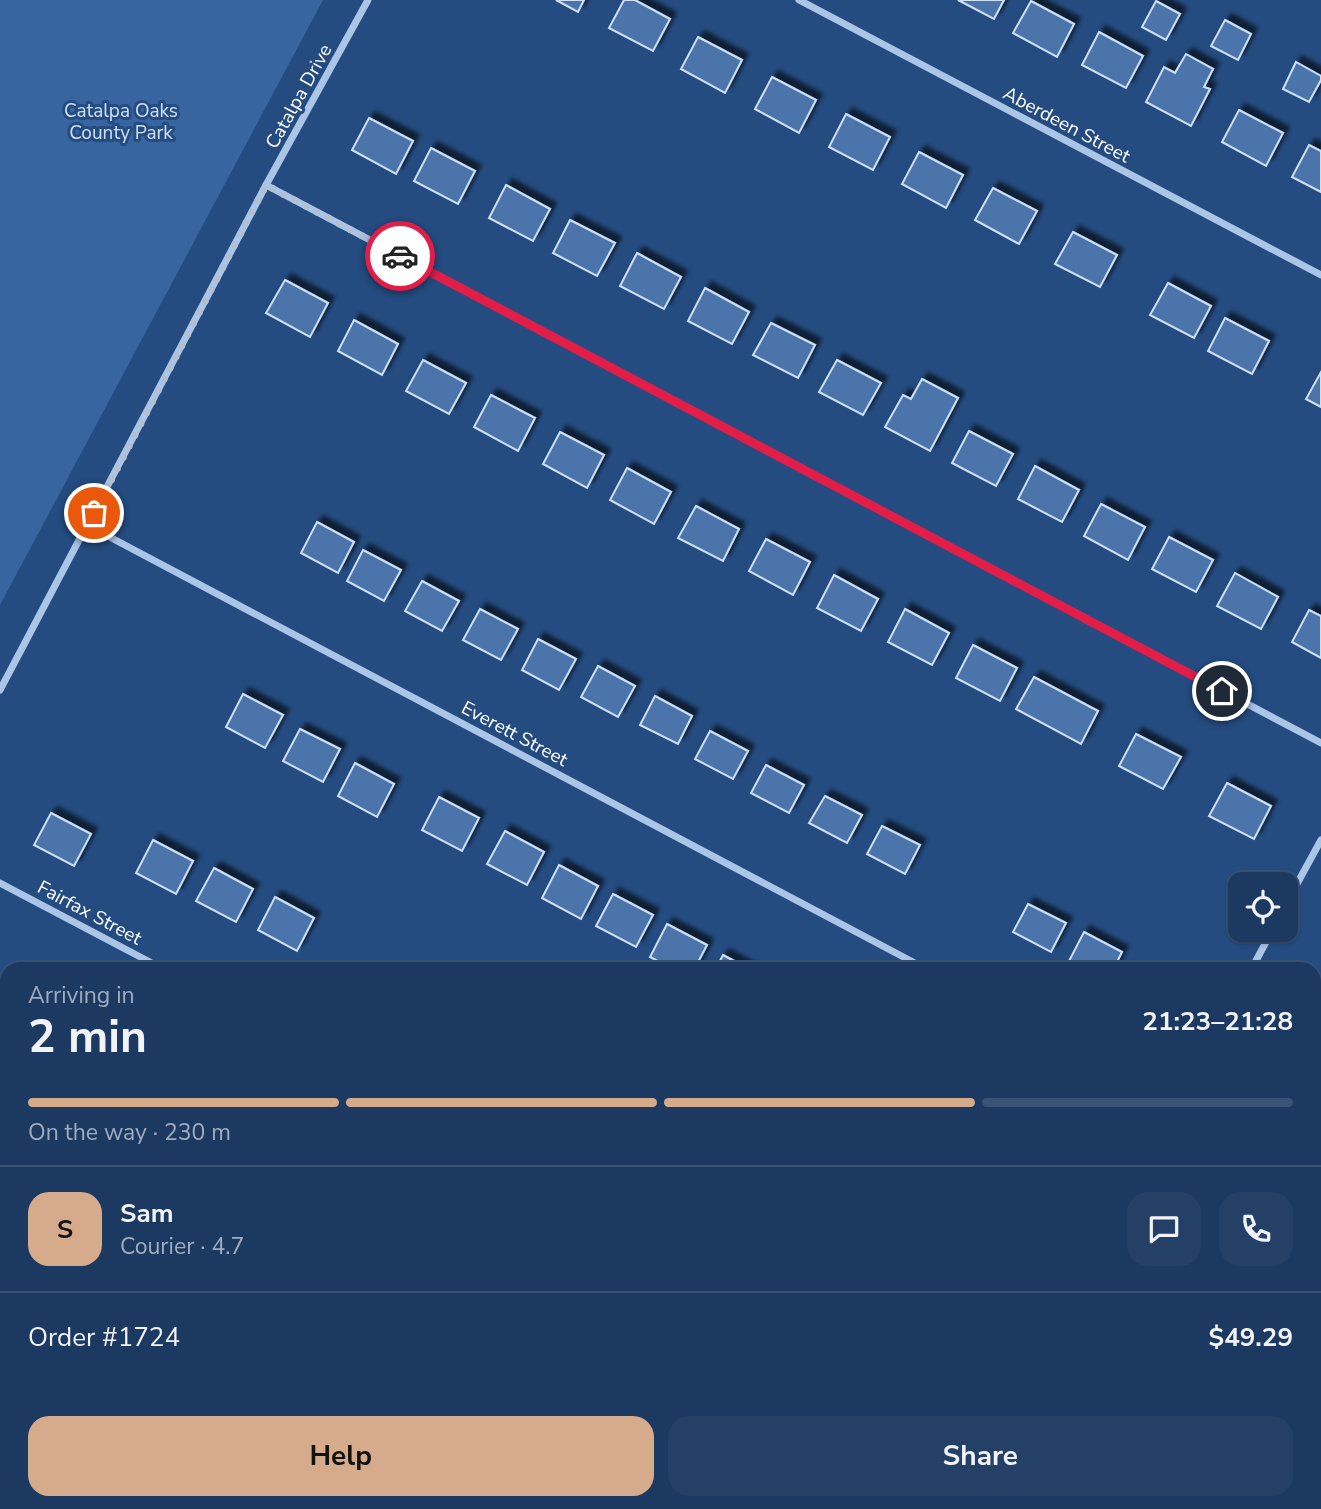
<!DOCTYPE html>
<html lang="en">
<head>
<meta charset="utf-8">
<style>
  :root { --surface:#1b3961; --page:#244067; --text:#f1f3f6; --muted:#a0acbd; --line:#395376; --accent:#d6ab8b }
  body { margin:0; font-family:"Nunito Sans",sans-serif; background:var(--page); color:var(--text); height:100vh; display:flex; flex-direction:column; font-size:26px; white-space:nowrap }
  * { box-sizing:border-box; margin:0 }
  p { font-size:23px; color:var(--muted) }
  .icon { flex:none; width:38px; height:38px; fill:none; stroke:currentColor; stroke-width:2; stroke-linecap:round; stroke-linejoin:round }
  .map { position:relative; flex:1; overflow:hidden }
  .drawer { position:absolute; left:0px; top:962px; width:1321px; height:548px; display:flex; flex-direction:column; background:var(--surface); border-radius:21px 21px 0 0; box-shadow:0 2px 5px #0004,0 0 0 2px var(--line) }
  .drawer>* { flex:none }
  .controls { position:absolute; left:1228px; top:872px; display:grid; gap:14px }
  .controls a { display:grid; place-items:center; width:70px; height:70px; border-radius:14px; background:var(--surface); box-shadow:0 2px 5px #0004,0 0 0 2px var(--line); font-size:35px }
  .pin { position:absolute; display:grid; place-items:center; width:60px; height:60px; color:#fff; margin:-30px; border:4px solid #fff; border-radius:50%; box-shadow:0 2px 7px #0007 }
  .courier { position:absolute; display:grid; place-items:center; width:70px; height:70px; margin:-35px; border:5px solid #e11d48; border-radius:50%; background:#fff; color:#222; box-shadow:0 2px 9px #0007 }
  .headline em { font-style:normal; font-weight:700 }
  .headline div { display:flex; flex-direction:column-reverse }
  .headline { display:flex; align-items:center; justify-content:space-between; height:119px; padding:0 28px }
  h1 { font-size:46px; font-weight:700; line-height:52px }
  .bar { display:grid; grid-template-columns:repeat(4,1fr); gap:10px 7px; align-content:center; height:84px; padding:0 28px }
  .bar i { height:9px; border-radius:5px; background:var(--line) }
  .bar .current { background:var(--accent) }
  .bar p { grid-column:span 4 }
  .line { display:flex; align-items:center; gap:18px; padding:0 28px; border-top:2px solid var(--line) }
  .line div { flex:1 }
  .round { display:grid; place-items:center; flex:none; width:74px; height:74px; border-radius:21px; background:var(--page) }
  .button { display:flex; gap:14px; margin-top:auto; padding:14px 28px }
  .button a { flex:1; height:80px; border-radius:21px; background:var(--accent); color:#111; font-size:28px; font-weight:700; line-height:80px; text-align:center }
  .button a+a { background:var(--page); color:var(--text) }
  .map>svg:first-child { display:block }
</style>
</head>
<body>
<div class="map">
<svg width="1321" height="1509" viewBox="0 0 1321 1509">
  <defs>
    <filter id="shadow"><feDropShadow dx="6" dy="-6" stdDeviation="2" flood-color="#0009"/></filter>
  </defs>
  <rect width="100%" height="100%" fill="#244c81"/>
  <polygon fill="#38659f" points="0,0 323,0 0,605"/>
  <g fill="#4c75aa" stroke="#cee0f6" stroke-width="2" filter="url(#shadow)">
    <polygon points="556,0 584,0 578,12"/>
    <polygon points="624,0 635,0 670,19 653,51 609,28"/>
    <polygon points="958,0 1004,0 994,19"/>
    <polygon points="1031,1 1074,24 1057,57 1013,33"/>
    <polygon points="1156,1 1180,14 1166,40 1142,27"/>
    <polygon points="1225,20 1251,34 1238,60 1211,46"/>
    <polygon points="1099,32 1143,56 1126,88 1082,65"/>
    <polygon points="698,37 742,60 725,93 681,69"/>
    <polygon points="1186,54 1213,69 1204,87 1210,89 1191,126 1146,102 1164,67 1175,73"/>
    <polygon points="1296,62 1321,76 1321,80 1309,102 1283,89"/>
    <polygon points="772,77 816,100 799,133 755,109"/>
    <polygon points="1239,110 1283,133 1266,166 1222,142"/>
    <polygon points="846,114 890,137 873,170 829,147"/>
    <polygon points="369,118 413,141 396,174 352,150"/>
    <polygon points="1309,145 1321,151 1321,192 1292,177"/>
    <polygon points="431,148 475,171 458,204 414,181"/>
    <polygon points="919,152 963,175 946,208 902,184"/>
    <polygon points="506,185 550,209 533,241 489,218"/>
    <polygon points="993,188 1037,211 1019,244 975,220"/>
    <polygon points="570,220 615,243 597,276 553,253"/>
    <polygon points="1073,232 1117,255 1100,287 1055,264"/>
    <polygon points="637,253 681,277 664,309 620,286"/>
    <polygon points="285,280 328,303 310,337 266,313"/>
    <polygon points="1168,283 1211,306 1194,338 1150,315"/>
    <polygon points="705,288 749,312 732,344 688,321"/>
    <polygon points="1225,318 1269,341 1252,374 1208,351"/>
    <polygon points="354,320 398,344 382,375 338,351"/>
    <polygon points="771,323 815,345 798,378 753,355"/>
    <polygon points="423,360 466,383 449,414 406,391"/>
    <polygon points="837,360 881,383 863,415 819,392"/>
    <polygon points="1321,372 1321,407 1306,399"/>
    <polygon points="922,379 958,398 930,451 885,427 903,395 911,399"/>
    <polygon points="491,395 535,418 518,451 474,427"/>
    <polygon points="969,431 1013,454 996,486 952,463"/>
    <polygon points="560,432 604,455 587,488 543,464"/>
    <polygon points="1035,466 1079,490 1062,522 1018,499"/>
    <polygon points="627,468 671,492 654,524 610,500"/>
    <polygon points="1101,504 1145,527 1128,560 1084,536"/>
    <polygon points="696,506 739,529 723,561 678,538"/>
    <polygon points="317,522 354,542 338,573 301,553"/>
    <polygon points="1169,537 1213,560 1196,592 1152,569"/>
    <polygon points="766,539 810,562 793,595 749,571"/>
    <polygon points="363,550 401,570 384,601 347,581"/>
    <polygon points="1235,573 1278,597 1261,629 1217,606"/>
    <polygon points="834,575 878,599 861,631 817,608"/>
    <polygon points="422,581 459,601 442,631 405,611"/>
    <polygon points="480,609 518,629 501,660 463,640"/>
    <polygon points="905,609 949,633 932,665 888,642"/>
    <polygon points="1309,610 1321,616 1321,658 1292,642"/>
    <polygon points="538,639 576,659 559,690 522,670"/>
    <polygon points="973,645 1017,668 1000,701 956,678"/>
    <polygon points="598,666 635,686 618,717 581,697"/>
    <polygon points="1034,677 1098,711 1081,744 1016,709"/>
    <polygon points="243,694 283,715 265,748 226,727"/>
    <polygon points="655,696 692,716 678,744 640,725"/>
    <polygon points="300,729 340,749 323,782 283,761"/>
    <polygon points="710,731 748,751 733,779 695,759"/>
    <polygon points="1136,734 1181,757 1163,789 1119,766"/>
    <polygon points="355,763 394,784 377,817 338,796"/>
    <polygon points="766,765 804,785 789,813 751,793"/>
    <polygon points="1227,783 1271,806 1254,839 1209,816"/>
    <polygon points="825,796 862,815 847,843 809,823"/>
    <polygon points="439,797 479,818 462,851 422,830"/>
    <polygon points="51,813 91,834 74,866 34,845"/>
    <polygon points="882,826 920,845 905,874 867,854"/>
    <polygon points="505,831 544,852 527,885 487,864"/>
    <polygon points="153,840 193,861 176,894 136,873"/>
    <polygon points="559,865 598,886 581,919 542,898"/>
    <polygon points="214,868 253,889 236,922 196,901"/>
    <polygon points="613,894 653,915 636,947 596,926"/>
    <polygon points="275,897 314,918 297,951 258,930"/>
    <polygon points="1028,904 1066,923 1051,952 1013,932"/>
    <polygon points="667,924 707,945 694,970 675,970 650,957"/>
    <polygon points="1084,932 1122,952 1113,970 1086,970 1069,961"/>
    <polygon points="723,955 751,970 715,970"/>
    <polygon points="3,1446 7,1449 7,1485 0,1481 0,1451"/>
    <polygon points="0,1498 19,1508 18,1509 0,1509"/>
    <polygon points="204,1503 251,1503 248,1509 201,1509"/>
    <polygon points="646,1503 661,1503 672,1509 643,1509"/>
  </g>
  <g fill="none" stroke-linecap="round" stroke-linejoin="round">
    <g stroke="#abc5e7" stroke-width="7">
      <polyline points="799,0 1321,275"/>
      <polyline points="266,185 1321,743"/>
      <polyline points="87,525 928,970"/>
      <polyline points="0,690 266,185 368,0"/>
      <polyline points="0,883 165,970"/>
      <polyline points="1286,904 1321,840"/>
      <polyline points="1251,970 1273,929"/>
      <polyline points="1314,1174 1321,1177"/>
      <polyline points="0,1282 7,1286"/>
      <polyline points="417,1503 428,1509"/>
      <polyline points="1181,1503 1192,1509"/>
      <polyline points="956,1509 959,1503"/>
    </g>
  </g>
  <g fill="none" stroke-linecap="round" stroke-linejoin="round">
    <polyline stroke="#b2c0d3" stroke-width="7" stroke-dasharray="0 12.6" points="94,513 266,185 400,256"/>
    <polyline stroke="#e11d48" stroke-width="9" points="400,256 1222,691"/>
  </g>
  <g text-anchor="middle" stroke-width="6" stroke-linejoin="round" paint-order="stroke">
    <g font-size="19" fill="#fff" stroke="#244c81">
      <text transform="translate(298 96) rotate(-61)" y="7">Catalpa Drive</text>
      <text transform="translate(1067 124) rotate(28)" y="7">Aberdeen Street</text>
      <text transform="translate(515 733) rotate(28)" y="7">Everett Street</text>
      <text transform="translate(90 912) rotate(28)" y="7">Fairfax Street</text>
    </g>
    <g font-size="19" fill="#cee0f6" stroke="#244c81">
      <text x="121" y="117">Catalpa Oaks<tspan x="121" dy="22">County Park</tspan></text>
    </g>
  </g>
</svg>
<div class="controls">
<a><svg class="icon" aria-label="locate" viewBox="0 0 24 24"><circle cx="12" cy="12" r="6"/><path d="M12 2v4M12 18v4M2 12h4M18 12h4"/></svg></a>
</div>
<div class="pin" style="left:94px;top:513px;background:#ea580c"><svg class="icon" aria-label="bag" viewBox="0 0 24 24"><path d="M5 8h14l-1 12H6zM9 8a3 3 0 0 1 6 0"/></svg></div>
<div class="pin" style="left:1222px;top:691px;background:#1f2937"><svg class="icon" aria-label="home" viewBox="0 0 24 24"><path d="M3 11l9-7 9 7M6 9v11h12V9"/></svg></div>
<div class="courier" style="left:400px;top:256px"><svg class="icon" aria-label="car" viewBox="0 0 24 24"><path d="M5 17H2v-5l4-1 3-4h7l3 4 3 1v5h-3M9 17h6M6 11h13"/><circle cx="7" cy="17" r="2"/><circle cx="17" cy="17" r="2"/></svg></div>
<section class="drawer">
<div class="headline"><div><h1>2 min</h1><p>Arriving in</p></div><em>21:23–21:28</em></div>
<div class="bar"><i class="current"></i><i class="current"></i><i class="current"></i><i></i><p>On the way · 230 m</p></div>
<div class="line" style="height:126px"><b class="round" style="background:var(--accent);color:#111">S</b><div><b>Sam</b><p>Courier · 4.7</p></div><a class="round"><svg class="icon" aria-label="chat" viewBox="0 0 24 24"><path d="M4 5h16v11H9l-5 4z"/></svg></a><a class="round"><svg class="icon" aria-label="phone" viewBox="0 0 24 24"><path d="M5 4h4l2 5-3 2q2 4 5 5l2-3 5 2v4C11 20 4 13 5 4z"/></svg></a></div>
<div class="line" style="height:91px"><div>Order #1724</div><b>$49.29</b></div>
<div class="button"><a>Help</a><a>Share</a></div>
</section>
</div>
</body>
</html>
